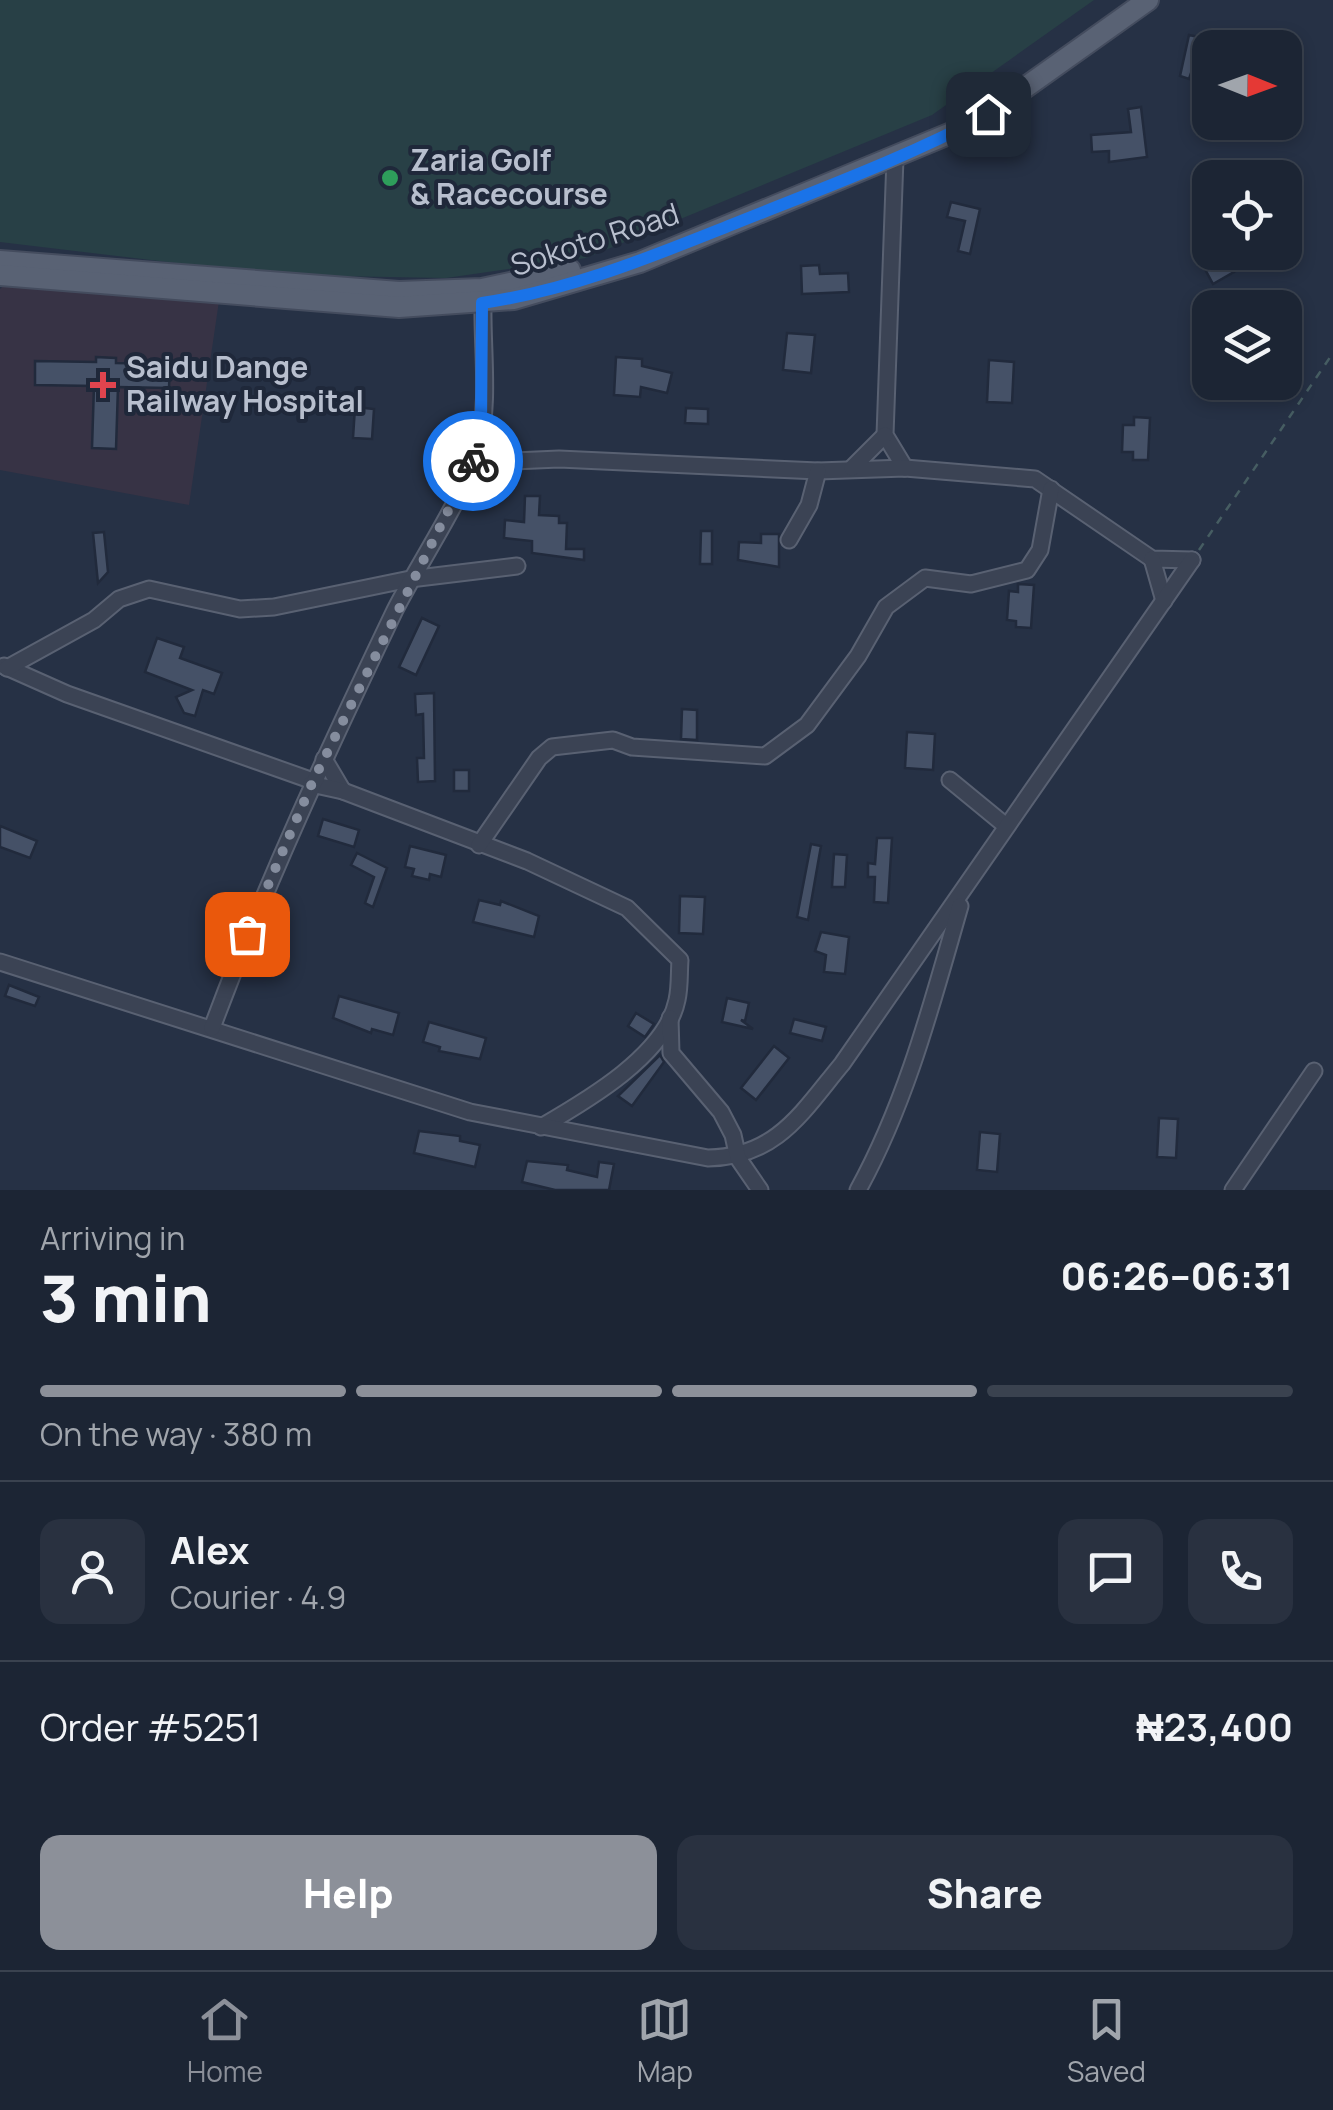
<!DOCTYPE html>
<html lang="en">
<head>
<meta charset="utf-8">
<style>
  :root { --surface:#1c2534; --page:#293140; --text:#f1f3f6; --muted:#a0a5ac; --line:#3a424f; --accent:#8c9099 }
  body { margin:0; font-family:Manrope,sans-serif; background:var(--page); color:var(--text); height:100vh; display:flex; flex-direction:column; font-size:38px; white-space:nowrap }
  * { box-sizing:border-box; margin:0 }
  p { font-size:32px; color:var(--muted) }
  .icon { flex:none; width:55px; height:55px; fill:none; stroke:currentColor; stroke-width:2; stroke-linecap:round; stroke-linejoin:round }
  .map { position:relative; height:1190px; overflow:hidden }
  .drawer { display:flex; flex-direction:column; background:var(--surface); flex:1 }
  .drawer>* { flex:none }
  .needle { width:65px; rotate:91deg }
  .controls { position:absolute; left:1192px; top:30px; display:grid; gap:20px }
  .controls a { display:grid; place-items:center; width:110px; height:110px; border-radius:20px; background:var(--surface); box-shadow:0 5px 15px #0003,0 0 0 2px var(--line); font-size:50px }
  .pin { position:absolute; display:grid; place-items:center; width:85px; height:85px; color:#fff; margin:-42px; border-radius:20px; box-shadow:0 5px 15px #0006 }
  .courier { position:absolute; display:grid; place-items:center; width:100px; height:100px; margin:-50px; border:8px solid #1a73e8; border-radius:50%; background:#fff; color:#222; box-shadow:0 2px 12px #0007 }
  .head em { font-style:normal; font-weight:800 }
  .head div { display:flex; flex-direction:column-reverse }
  .head { display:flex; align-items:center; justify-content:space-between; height:170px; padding:0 40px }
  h1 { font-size:65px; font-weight:800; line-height:75px }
  .bar { display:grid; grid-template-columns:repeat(4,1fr); gap:15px 10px; align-content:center; height:120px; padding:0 40px }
  .bar i { height:12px; border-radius:8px; background:var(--line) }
  .bar .on { background:var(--accent) }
  .bar p { grid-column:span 4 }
  .line { display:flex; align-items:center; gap:25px; padding:0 40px; border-top:2px solid var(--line) }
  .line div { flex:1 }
  .round { display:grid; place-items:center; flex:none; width:105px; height:105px; border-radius:20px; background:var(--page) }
  .button { display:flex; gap:20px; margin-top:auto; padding:20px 40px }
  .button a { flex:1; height:115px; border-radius:20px; background:var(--accent); color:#fff; font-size:40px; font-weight:800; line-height:115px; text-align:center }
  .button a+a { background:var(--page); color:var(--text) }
  .dock { display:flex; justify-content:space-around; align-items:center; height:140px; border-top:2px solid var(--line); background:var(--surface); font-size:28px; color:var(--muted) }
  .dock a { display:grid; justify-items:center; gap:5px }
  .dock .on { color:var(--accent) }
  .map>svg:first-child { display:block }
</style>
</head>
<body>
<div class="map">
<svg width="1333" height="1190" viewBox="0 0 1333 1190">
  <rect width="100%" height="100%" fill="#263145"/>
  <polygon fill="#373345" points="10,280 219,301 189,505 0,470 0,289"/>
  <polygon fill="#284046" points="0,0 1094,0 932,115 586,258 446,278 276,275 0,242"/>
  <g fill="#455167" stroke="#212a3c" stroke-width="2.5">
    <polygon points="1189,35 1203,38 1189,79 1180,76"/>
    <polygon points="1141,107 1147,157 1109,162 1109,151 1092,152 1091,135 1131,132 1128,109"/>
    <polygon points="951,202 980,209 970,254 958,251 965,221 947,217"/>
    <polygon points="1232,257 1239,269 1213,284 1206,271"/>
    <polygon points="819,265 820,274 848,273 849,292 802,294 801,266"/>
    <polygon points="787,333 815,335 811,373 783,370"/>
    <polygon points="96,357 116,358 116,363 170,364 169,388 118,387 116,449 92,448 94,386 35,385 35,361 96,362"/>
    <polygon points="616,357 642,359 642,366 672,373 667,393 641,387 640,397 614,395"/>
    <polygon points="989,360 1014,362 1012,403 987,402"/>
    <polygon points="355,407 374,409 372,439 353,438"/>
    <polygon points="686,408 708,409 708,424 685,423"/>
    <polygon points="1134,417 1150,418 1148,460 1133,460 1133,452 1122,452 1123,425 1134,425"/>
    <polygon points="525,496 540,496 539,515 559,516 559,523 567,523 566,549 584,549 584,560 532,553 532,541 504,538 505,520 524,522"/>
    <polygon points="701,531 712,531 712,564 700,564"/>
    <polygon points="104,532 108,572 98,583 93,533"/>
    <polygon points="761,534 779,534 779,567 738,560 739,542 761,543"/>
    <polygon points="1018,584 1034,585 1031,628 1016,627 1016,621 1007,620 1009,591 1018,592"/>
    <polygon points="422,618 439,626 416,675 399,667"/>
    <polygon points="157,638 184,647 180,658 222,673 214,694 203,690 195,716 184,713 176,697 192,690 145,672"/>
    <polygon points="434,693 435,781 418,782 417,758 424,758 423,714 416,715 415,694"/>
    <polygon points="682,709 697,710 697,740 681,739"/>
    <polygon points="907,732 935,734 933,770 905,768"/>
    <rect x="454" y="770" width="15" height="21"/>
    <polygon points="323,819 359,830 354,847 318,836"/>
    <polygon points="0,826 37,841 30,858 0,847"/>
    <polygon points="877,838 892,838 888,903 874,902 875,877 868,877 868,863 875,864"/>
    <polygon points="811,844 821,846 808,920 797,917"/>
    <polygon points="410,846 446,855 441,877 430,874 429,880 412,876 414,869 405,867"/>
    <polygon points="357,853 387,868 373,907 365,903 374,877 351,865"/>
    <polygon points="834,854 847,855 845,887 832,887"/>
    <polygon points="680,896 705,897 703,934 679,933"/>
    <polygon points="479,900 500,905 501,901 539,916 534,937 473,922"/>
    <polygon points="821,932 849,937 845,974 824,972 826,955 815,951"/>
    <polygon points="9,985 39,997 35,1006 5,996"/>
    <polygon points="339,996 399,1013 393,1035 372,1029 371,1033 333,1018"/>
    <polygon points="727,998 749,1003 745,1021 741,1020 753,1029 722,1022"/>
    <polygon points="636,1013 654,1024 645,1037 628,1026"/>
    <polygon points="794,1019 826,1027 822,1041 790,1033"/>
    <polygon points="429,1022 486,1038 480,1059 439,1051 440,1047 423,1042"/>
    <polygon points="774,1046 789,1058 756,1100 741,1088"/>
    <polygon points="660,1055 664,1062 632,1106 618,1096"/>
    <polygon points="1159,1118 1178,1119 1176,1158 1157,1157"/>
    <polygon points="419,1131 460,1136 460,1141 480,1145 475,1167 414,1153"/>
    <polygon points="980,1132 1000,1134 997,1172 977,1170"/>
    <polygon points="527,1161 568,1165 567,1170 597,1177 599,1162 614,1164 609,1190 555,1190 522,1182"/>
  </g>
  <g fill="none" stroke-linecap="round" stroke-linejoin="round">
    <g stroke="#596172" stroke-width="19">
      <g id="minor">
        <polyline points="895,158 885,435 905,468"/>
        <polyline points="472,463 559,459 818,471 905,468 1035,479 1152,559 1192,560"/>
        <polyline points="852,468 885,435"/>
        <polyline points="789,540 809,505 818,471"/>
        <polyline points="1152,559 1164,601"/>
        <polyline points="4,666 67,694 313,781"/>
        <polyline points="7,668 94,620 119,599 149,589 240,609 274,607 410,579 517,566"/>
        <polyline points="324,759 343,791"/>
        <polyline points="950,780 1006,826"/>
        <path d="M311,784L343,791L527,861L627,908L680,960C679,973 680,987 677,1000C666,1055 586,1101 541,1127"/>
        <polyline points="479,845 539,758 552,747 613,740 632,747 765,756 807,725 858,656 886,607 925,578 971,584 1027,570 1040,550 1051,489"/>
        <path d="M0,962L470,1112L708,1158C777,1157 802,1112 842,1064L1192,560"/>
        <polyline points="670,1018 671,1053 721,1112 733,1135 738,1158 760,1190"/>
        <path d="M212,1028C265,885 329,748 395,610C418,564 466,494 478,448C490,403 482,349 483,303"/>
        <path d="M858,1190C907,1101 932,1003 960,906"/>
        <polyline points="1233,1190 1314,1071"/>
      </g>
    </g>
    <g stroke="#444c5e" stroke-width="24">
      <g id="major">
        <polyline points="0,261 399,292 482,289 570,270"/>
        <polyline points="0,275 399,307 514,299 640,262 956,131 988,114 1148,0"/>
      </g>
    </g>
    <polyline stroke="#465d62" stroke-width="2.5" stroke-dasharray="8 8" stroke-linecap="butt" points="1199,550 1333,353"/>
    <use href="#minor" stroke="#3b4354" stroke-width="15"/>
    <use href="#major" stroke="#596274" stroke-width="20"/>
  </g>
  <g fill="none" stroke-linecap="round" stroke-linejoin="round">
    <polyline stroke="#858d9e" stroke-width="10" stroke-dasharray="0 18" points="247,934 313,781 473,461"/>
    <path stroke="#1a73e8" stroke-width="12" d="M473,461L481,428L482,303C572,290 653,256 736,223C821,189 908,157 988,114"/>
  </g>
  <circle fill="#2e9e5b" stroke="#1f283a" stroke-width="4" cx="390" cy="178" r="10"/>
  <path fill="#e0444e" stroke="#1f283a" stroke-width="4" d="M98 370h10v10h10v10h-10v10h-10v-10h-10v-10h10z"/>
  <g text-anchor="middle" stroke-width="8" stroke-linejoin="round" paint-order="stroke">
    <g font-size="30" font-weight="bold" fill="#b8bfce" stroke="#1f283a" text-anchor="start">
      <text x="410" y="171">Zaria Golf<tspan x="410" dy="34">&amp; Racecourse</tspan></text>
      <text x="126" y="378">Saidu Dange<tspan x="126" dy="34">Railway Hospital</tspan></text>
    </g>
    <g font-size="30" fill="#b8bfce" stroke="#1f283a">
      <text transform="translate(595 240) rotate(-18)" y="10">Sokoto Road</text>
    </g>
  </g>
</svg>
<div class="controls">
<a><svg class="needle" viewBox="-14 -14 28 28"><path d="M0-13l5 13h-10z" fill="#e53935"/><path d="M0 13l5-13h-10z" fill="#a0a5ac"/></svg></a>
<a><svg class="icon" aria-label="locate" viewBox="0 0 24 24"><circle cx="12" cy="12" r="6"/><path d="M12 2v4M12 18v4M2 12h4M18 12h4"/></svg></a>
<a><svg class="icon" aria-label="layers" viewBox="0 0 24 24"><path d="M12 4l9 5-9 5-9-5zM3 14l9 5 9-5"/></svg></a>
</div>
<div class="pin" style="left:247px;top:934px;background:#ea580c"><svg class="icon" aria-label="bag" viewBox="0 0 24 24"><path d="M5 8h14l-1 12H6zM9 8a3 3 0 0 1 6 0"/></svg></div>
<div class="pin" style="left:988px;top:114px;background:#1f2937"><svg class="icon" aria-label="home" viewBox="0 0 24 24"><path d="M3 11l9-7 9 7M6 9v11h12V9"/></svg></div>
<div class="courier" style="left:473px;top:461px"><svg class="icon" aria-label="bike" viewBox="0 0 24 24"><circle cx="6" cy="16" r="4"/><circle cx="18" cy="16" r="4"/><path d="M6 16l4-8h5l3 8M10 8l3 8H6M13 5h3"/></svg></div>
</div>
<section class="drawer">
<div class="head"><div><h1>3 min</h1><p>Arriving in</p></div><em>06:26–06:31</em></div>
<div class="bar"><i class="on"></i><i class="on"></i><i class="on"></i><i></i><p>On the way · 380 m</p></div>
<div class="line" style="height:180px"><a class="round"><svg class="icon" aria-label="person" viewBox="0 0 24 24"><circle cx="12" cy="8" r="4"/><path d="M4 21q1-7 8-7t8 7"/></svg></a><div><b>Alex</b><p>Courier · 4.9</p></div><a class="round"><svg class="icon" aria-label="chat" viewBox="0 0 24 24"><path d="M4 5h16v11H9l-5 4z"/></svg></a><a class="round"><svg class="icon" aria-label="phone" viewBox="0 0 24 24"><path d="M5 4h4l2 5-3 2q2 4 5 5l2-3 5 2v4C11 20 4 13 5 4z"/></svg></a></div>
<div class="line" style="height:130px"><div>Order #5251</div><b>₦23,400</b></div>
<div class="button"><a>Help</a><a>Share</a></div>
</section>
<nav class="dock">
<a class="on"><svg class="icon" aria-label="home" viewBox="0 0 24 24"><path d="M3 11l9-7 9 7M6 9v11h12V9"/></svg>Home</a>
<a><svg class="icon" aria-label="map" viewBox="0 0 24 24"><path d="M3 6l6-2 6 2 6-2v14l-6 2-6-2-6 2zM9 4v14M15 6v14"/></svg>Map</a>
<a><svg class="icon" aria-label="saved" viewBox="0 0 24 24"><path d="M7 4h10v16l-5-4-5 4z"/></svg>Saved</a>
</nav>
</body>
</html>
